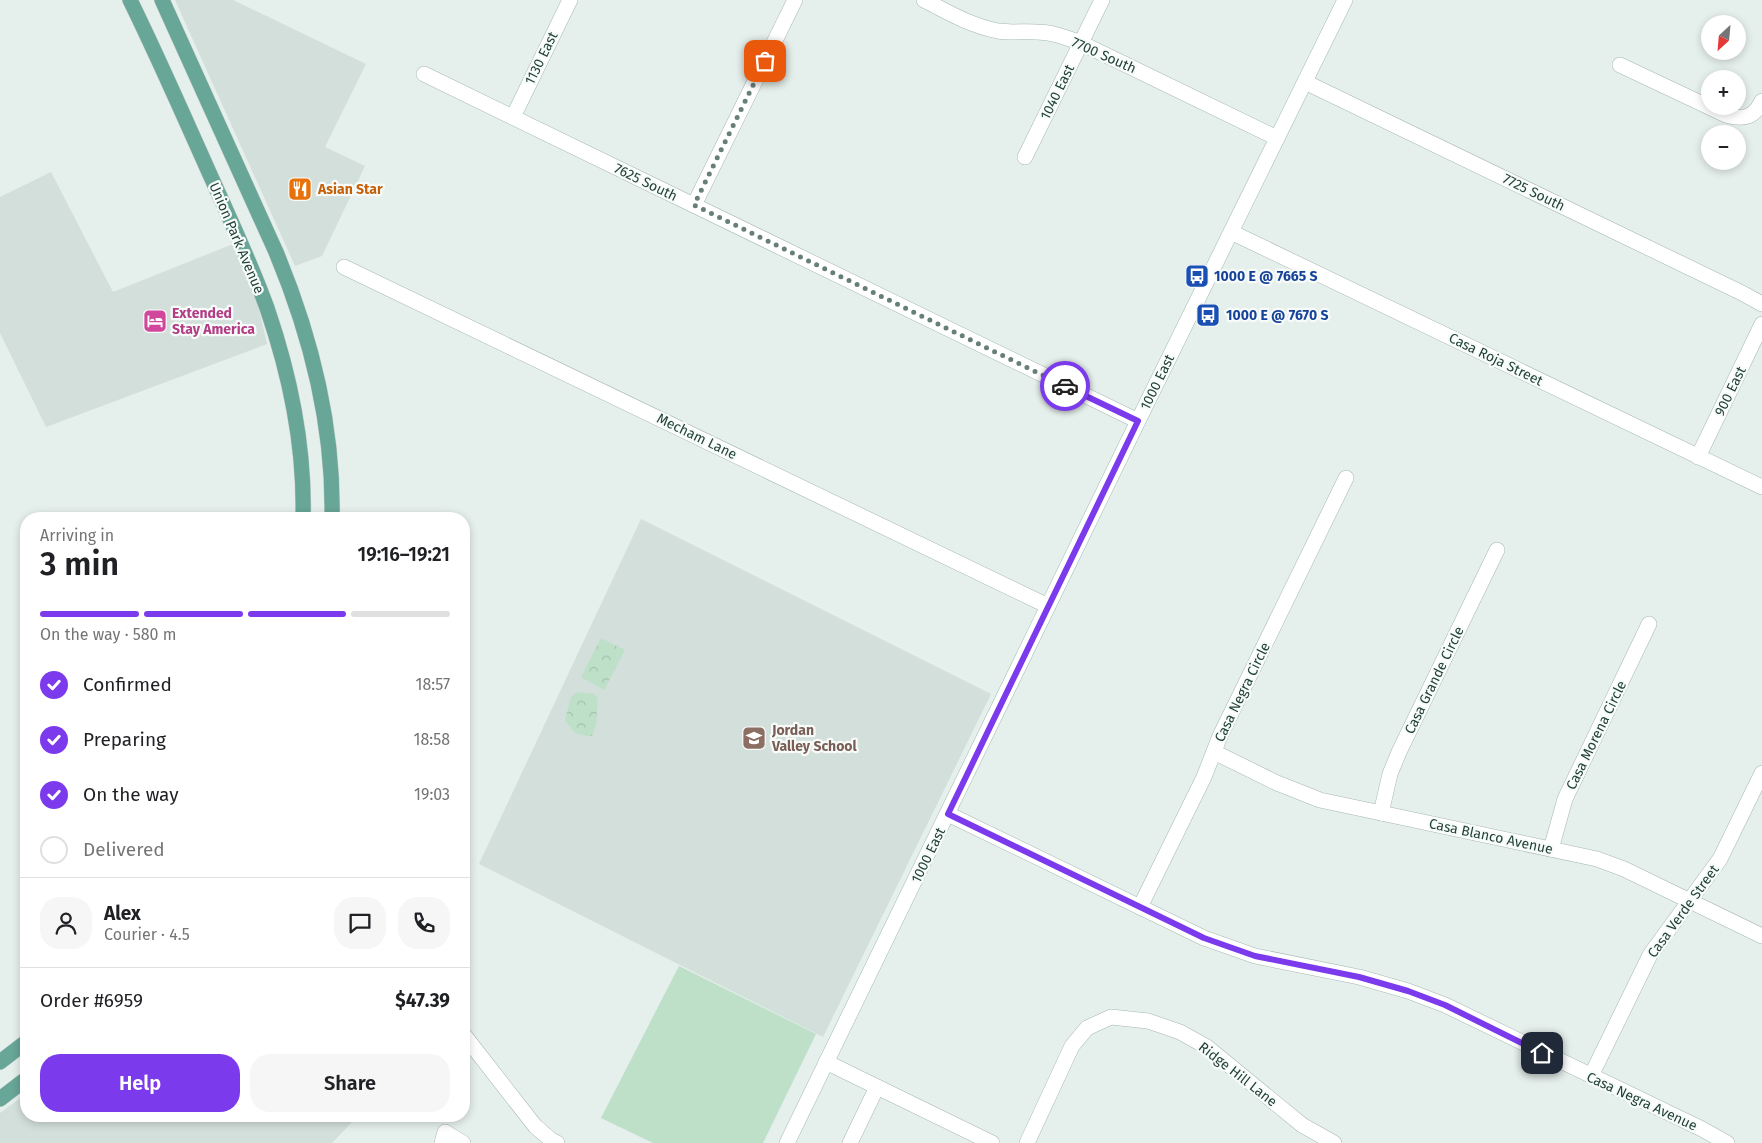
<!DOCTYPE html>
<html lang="en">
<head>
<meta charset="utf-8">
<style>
  :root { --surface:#fff; --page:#f6f6f6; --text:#202124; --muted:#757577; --line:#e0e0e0; --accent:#7c3aed }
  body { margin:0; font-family:"Fira Sans",sans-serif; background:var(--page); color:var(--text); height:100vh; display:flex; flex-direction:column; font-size:19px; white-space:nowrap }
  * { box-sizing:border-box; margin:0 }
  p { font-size:16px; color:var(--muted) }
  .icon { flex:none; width:28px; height:28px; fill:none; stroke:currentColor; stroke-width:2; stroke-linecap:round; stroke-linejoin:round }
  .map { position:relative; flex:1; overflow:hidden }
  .sheet { position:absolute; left:20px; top:512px; width:450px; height:610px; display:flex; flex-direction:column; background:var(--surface); border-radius:20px; box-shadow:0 2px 8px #0003 }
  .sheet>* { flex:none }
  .needle { width:32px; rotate:206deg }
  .controls { position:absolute; left:1701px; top:15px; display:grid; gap:10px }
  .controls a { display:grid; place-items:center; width:45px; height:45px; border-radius:50%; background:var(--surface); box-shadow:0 2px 8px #0003; font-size:25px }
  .pin { position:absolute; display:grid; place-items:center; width:42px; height:42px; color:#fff; margin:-21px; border-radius:10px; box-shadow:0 2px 8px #0006 }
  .courier { position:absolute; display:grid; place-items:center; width:50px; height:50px; margin:-25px; border:4px solid #7c3aed; border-radius:50%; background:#fff; color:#222; box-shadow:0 1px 6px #0007 }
  .overview em { font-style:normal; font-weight:600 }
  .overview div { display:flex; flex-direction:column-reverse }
  .overview { display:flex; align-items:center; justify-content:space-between; height:85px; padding:0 20px }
  h1 { font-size:32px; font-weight:600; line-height:38px }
  .bar { display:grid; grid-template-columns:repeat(4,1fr); gap:8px 5px; align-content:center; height:60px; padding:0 20px }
  .bar i { height:6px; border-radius:4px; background:var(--line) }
  .bar .on { background:var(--accent) }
  .bar p { grid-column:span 4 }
  .line { display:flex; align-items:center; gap:12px; padding:0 20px; border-top:1px solid var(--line) }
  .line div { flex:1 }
  .round { display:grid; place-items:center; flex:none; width:52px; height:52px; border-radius:20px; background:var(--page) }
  ol { padding:0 20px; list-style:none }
  li { display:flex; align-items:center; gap:15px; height:55px }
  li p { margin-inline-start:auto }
  li .icon { padding:5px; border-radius:50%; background:var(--accent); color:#fff; stroke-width:4 }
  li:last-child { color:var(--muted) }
  li i { width:28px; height:28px; border:2px solid var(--line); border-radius:50% }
  .action { display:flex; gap:10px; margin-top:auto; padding:10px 20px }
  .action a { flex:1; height:58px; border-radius:20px; background:var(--accent); color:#fff; font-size:20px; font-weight:600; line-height:58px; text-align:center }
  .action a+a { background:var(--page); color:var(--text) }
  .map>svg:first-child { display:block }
</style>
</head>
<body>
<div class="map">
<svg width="1762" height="1143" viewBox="0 0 1762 1143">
  <defs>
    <pattern id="park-crowns" width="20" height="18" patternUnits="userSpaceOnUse" patternTransform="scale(1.25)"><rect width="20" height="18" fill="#bee0c8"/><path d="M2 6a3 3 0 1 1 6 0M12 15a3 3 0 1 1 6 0" fill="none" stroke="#a3c1ad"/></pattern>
  </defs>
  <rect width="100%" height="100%" fill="#e5efeb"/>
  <g fill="#d3dfda">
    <polygon points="175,0 233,0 366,64 325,147 365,166 322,256 295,266"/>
    <polygon points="51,172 113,292 243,240 267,344 46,427 0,333 0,197"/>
    <polygon points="641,519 991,694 823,1037 479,864"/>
    <polygon points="26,1094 26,1116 347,1116 352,1122 332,1143 0,1143 0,1113"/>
  </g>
  <polygon fill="#bee0c8" points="679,966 816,1034 763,1143 653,1143 601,1118"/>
  <g fill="url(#park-crowns)">
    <polygon points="601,638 625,650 604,690 581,677"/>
    <path d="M577,692L594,694L598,698L596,725L592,736C578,737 572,731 565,720L571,697Z"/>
  </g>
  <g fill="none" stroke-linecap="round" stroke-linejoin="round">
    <g stroke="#a7b8b2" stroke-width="16">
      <g id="street">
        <path d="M924,0C948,12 971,26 998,31C1011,33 1024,31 1036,32C1052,32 1067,38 1081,43L1277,138"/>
        <path d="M1620,65L1726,115C1743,120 1754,118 1762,101"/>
        <polyline points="424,74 1138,421"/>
        <polyline points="1305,82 1742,293 1762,304"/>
        <polyline points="513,117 570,0"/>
        <polyline points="1025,157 1102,0"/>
        <polyline points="694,205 795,0"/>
        <polyline points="1231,232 1762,487"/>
        <polyline points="344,267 1048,606"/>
        <polyline points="1698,457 1762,324"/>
        <polyline points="1214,752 1277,783 1320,800 1597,859 1624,869 1762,936"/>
        <polyline points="1381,813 1390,774 1399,752 1497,550"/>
        <polyline points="948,814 1204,938 1255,956 1359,977 1408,991 1445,1005 1702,1129 1727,1143"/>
        <polyline points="1551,849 1565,799 1649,624"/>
        <polyline points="1140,907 1204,777 1220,736 1346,478"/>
        <polyline points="464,1035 535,1126 551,1140 557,1143"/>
        <polyline points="826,1062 992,1143"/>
        <polyline points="1591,1076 1650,955 1720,859 1762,773"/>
        <polyline points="442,1143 445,1132 463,1143"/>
        <polyline points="850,1143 877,1087"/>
        <polyline points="1027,1143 1072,1046 1087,1028 1111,1017 1148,1021 1180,1032 1207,1047 1302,1125 1334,1143"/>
      </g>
    </g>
    <g stroke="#a3bbb3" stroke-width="16">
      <polyline id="secondary" points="787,1143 1138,421 1345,0"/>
    </g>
    <g stroke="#c1cac8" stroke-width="16">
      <g id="primary">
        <path d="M130,0C159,59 185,119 212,179C231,221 251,264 267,308C290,375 305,447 303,519"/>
        <path d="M162,0L276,252C311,336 334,427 332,519"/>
        <polyline points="0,1062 26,1042"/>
        <polyline points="0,1099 26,1079"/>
      </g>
    </g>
    <use href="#street" stroke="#fff" stroke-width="15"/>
    <use href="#secondary" stroke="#fff" stroke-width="15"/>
    <use href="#primary" stroke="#68a697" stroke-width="15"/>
  </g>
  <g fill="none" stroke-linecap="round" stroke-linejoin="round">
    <polyline stroke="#677f78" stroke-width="5" stroke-dasharray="0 9" points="765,61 694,205 1065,386"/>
    <polyline stroke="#7c3aed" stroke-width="6" points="1065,386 1138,421 948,814 1204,938 1255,956 1359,977 1408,991 1445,1005 1542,1053"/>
  </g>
  <defs>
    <g id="restaurant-square" transform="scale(1.25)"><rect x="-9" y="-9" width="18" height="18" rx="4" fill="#e8710a" stroke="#f7fbf9"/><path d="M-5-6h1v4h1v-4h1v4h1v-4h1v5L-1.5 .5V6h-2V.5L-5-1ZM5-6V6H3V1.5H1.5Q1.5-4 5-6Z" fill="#fff"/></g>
    <g id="bus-square" transform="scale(1.25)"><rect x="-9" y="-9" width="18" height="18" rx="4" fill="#1a4fb4" stroke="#f7fbf9"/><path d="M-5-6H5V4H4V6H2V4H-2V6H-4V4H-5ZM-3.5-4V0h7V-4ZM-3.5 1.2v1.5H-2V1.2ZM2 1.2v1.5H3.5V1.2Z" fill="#fff"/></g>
    <g id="hotel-square" transform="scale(1.25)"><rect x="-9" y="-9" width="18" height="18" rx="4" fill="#d1479c" stroke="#f7fbf9"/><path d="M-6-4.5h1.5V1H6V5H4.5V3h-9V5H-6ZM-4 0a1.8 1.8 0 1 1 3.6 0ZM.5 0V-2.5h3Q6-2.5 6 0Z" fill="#fff"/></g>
    <g id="school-square" transform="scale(1.25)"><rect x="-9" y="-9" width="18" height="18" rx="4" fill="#8d6e63" stroke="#f7fbf9"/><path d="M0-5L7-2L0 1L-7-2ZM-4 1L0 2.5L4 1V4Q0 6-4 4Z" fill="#fff"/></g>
  </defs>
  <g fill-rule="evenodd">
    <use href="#restaurant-square" x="300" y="189"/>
    <use href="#bus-square" x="1197" y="276"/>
    <use href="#bus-square" x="1208" y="315"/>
    <use href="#hotel-square" x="155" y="321"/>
    <use href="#school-square" x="754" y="738"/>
  </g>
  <g text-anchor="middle" stroke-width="4.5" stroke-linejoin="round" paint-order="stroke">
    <g font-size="14" fill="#23423a" stroke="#f7fbf9">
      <text transform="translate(1104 55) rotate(24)" y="5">7700 South</text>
      <text transform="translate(541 58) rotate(-64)" y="5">1130 East</text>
      <text transform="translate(1057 92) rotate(-64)" y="5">1040 East</text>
      <text transform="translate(646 182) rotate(26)" y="5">7625 South</text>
      <text transform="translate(1534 192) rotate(26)" y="5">7725 South</text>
      <text transform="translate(237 238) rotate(67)" y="5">Union Park Avenue</text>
      <text transform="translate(1496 359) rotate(26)" y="5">Casa Roja Street</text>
      <text transform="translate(1157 382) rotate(-64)" y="5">1000 East</text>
      <text transform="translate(1730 391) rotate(-64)" y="5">900 East</text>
      <text transform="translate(697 436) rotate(26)" y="5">Mecham Lane</text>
      <text transform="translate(1434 680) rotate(-64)" y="5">Casa Grande Circle</text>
      <text transform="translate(1242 692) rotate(-64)" y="5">Casa Negra Circle</text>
      <text transform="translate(1596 735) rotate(-64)" y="5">Casa Morena Circle</text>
      <text transform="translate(1491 836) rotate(12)" y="5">Casa Blanco Avenue</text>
      <text transform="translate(928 855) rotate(-64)" y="5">1000 East</text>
      <text transform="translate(1683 911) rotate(-54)" y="5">Casa Verde Street</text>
      <text transform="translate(1238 1074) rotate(38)" y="5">Ridge Hill Lane</text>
      <text transform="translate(1642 1101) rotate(25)" y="5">Casa Negra Avenue</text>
    </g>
    <g font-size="14" font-weight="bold" fill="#c56008" stroke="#f7fbf9" text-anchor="start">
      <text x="318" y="194">Asian Star</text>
    </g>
    <g font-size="14" font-weight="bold" fill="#164399" stroke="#f7fbf9" text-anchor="start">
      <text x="1214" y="281">1000 E @ 7665 S</text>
      <text x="1226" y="320">1000 E @ 7670 S</text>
    </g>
    <g font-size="14" font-weight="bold" fill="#b23c85" stroke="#f7fbf9" text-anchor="start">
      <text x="172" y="318">Extended<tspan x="172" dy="16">Stay America</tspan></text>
    </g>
    <g font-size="14" font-weight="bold" fill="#785e54" stroke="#f7fbf9" text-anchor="start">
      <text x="772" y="735">Jordan<tspan x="772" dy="16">Valley School</tspan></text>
    </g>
  </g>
</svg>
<div class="controls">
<a><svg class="needle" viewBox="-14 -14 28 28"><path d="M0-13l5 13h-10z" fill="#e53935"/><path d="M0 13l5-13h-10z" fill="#757577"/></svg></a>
<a>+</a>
<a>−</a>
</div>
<div class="pin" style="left:765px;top:61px;background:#ea580c"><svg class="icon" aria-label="bag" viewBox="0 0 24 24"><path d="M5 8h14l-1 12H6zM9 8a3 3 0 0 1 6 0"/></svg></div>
<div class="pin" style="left:1542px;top:1053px;background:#1f2937"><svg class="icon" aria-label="home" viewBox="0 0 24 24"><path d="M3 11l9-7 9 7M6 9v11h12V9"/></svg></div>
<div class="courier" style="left:1065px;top:386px"><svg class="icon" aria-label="car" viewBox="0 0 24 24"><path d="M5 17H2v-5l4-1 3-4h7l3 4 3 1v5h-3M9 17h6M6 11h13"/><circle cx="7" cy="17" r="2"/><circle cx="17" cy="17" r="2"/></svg></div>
<section class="sheet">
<div class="overview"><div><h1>3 min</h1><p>Arriving in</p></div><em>19:16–19:21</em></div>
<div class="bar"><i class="on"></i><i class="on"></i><i class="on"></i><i></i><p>On the way · 580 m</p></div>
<ol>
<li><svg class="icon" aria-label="check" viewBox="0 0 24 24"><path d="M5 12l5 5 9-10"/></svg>Confirmed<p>18:57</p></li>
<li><svg class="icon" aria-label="check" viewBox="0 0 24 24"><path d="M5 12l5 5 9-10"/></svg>Preparing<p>18:58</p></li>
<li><svg class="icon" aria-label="check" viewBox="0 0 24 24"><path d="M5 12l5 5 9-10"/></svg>On the way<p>19:03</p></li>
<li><i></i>Delivered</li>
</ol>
<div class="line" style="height:90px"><a class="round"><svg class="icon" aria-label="person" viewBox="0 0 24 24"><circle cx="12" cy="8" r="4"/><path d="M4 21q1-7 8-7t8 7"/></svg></a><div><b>Alex</b><p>Courier · 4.5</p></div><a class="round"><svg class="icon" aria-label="chat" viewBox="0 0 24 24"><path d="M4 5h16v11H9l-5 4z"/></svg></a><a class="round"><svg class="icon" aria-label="phone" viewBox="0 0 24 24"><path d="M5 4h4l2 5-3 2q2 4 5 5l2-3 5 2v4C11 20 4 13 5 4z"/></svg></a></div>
<div class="line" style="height:65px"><div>Order #6959</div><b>$47.39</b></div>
<div class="action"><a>Help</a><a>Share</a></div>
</section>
</div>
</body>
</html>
